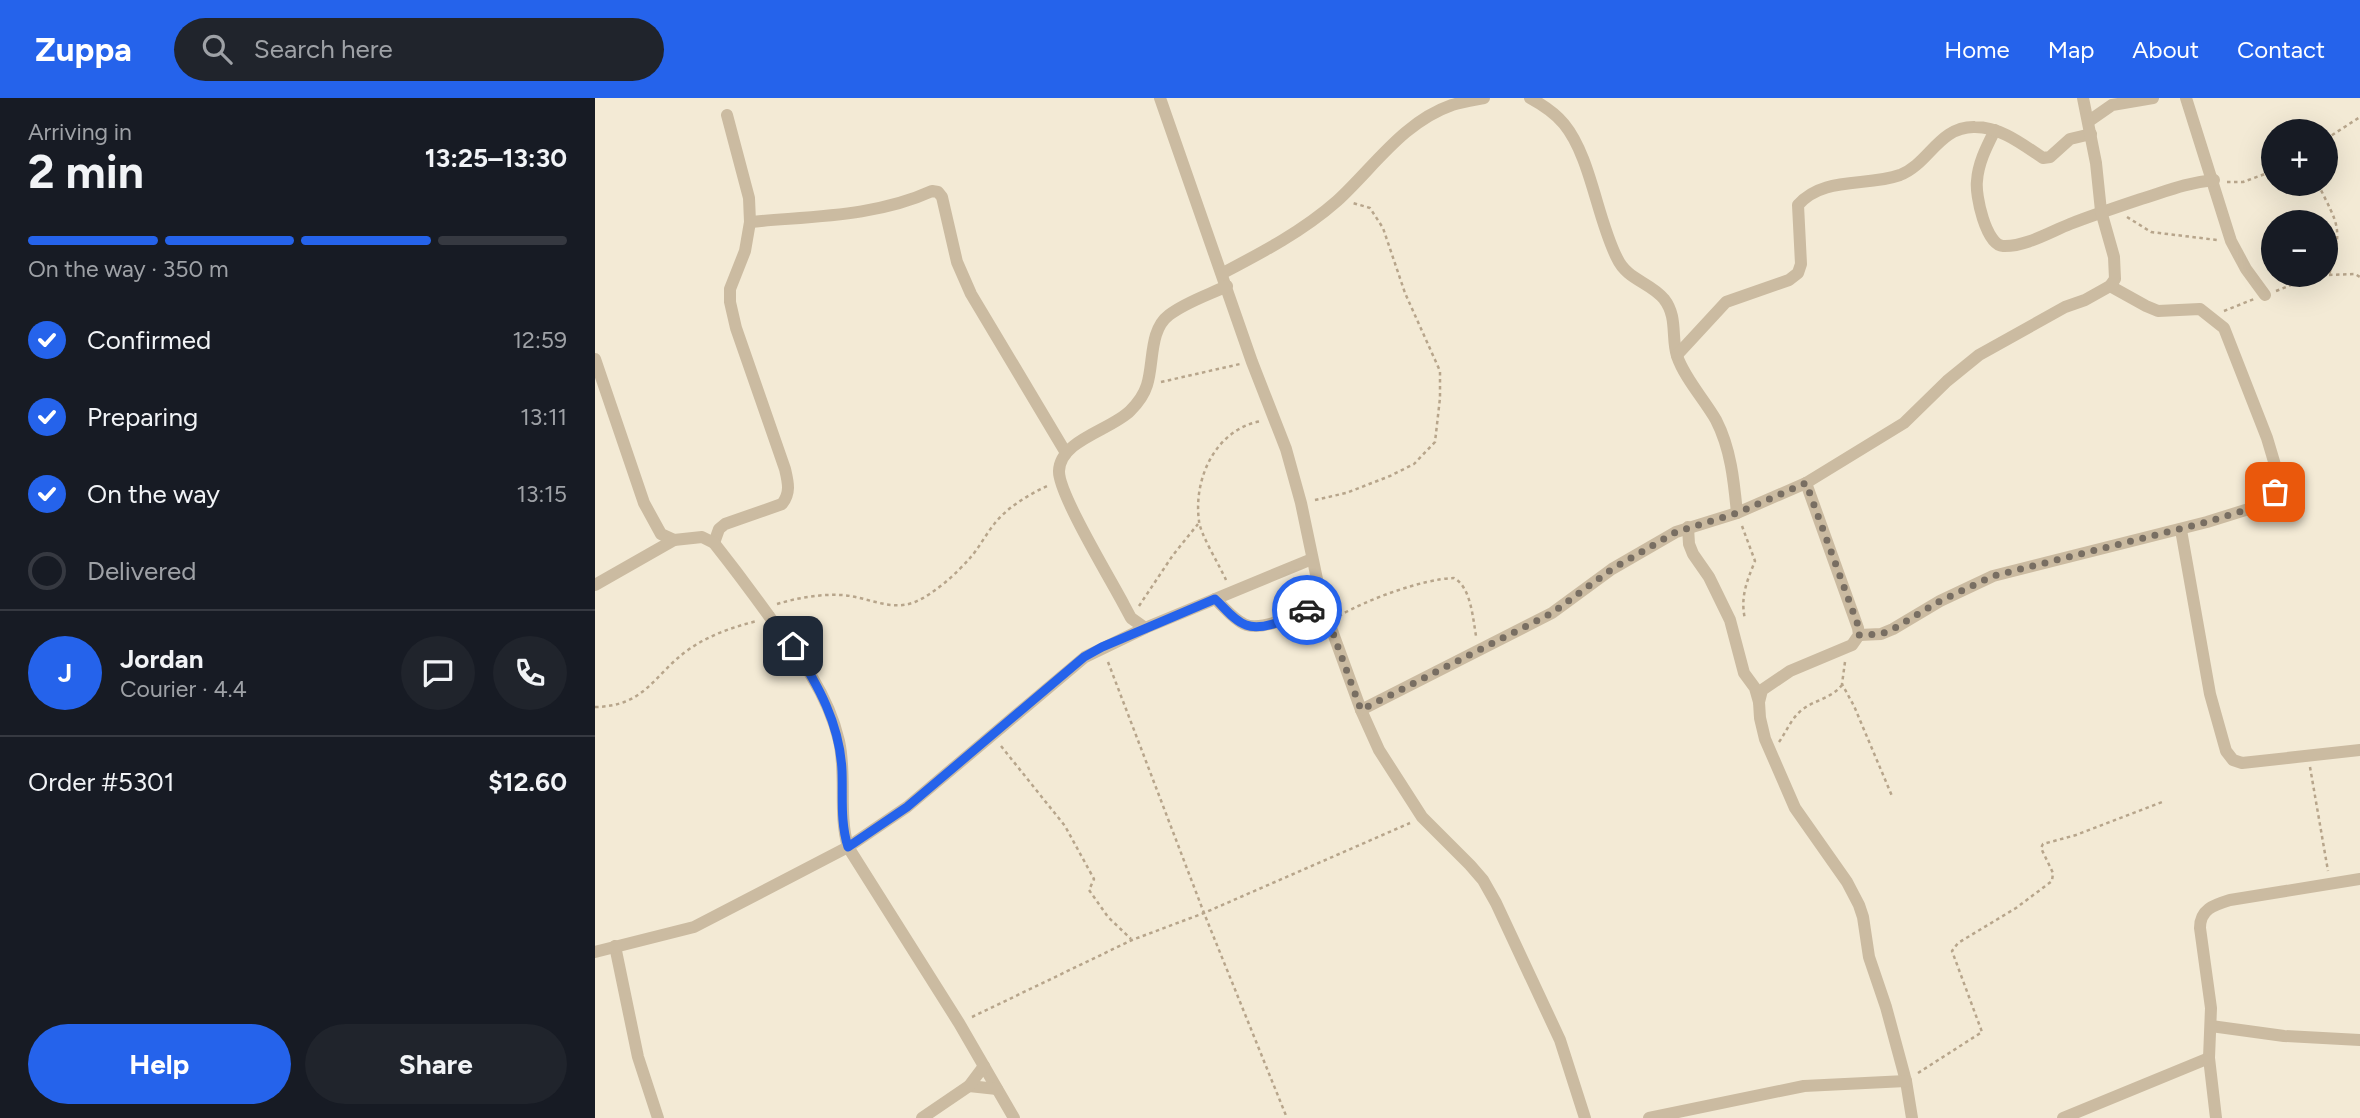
<!DOCTYPE html>
<html lang="en">
<head>
<meta charset="utf-8">
<style>
  :root { --surface:#171b24; --page:#20242c; --text:#f1f3f6; --muted:#9ea1a6; --line:#363941; --accent:#2563eb }
  body { margin:0; font-family:Figtree,sans-serif; background:var(--page); color:var(--text); height:100vh; display:flex; flex-direction:column; font-size:26px; white-space:nowrap }
  * { box-sizing:border-box; margin:0 }
  p { font-size:23px; color:var(--muted) }
  .icon { flex:none; width:38px; height:38px; fill:none; stroke:currentColor; stroke-width:2; stroke-linecap:round; stroke-linejoin:round }
  .map { position:relative; flex:1; overflow:hidden }
  .panel { display:flex; flex-direction:column; background:var(--surface); width:595px }
  .panel>* { flex:none }
  .controls { position:absolute; left:1666px; top:21px; display:grid; gap:14px }
  .controls a { display:grid; place-items:center; width:77px; height:77px; border-radius:50%; background:var(--surface); box-shadow:0 7px 28px #0002; font-size:35px }
  .pin { position:absolute; display:grid; place-items:center; width:60px; height:60px; color:#fff; margin:-30px; border-radius:14px; box-shadow:0 4px 10px #0006 }
  .courier { position:absolute; display:grid; place-items:center; width:70px; height:70px; margin:-35px; border:5px solid #2563eb; border-radius:50%; background:#fff; color:#222; box-shadow:0 2px 9px #0007 }
  .headline em { font-style:normal; font-weight:700 }
  .headline div { display:flex; flex-direction:column-reverse }
  .headline { display:flex; align-items:center; justify-content:space-between; height:119px; padding:0 28px }
  h1 { font-size:46px; font-weight:700; line-height:52px }
  .bar { display:grid; grid-template-columns:repeat(4,1fr); gap:10px 7px; align-content:center; height:84px; padding:0 28px }
  .bar i { height:9px; border-radius:5px; background:var(--line) }
  .bar .selected { background:var(--accent) }
  .bar p { grid-column:span 4 }
  .line { display:flex; align-items:center; gap:18px; padding:0 28px; border-top:2px solid var(--line) }
  .line div { flex:1 }
  .round { display:grid; place-items:center; flex:none; width:74px; height:74px; border-radius:37px; background:var(--page) }
  ol { padding:0 28px; list-style:none }
  li { display:flex; align-items:center; gap:21px; height:77px }
  li p { margin-inline-start:auto }
  li .icon { padding:7px; border-radius:50%; background:var(--accent); color:#fff; stroke-width:4 }
  li:last-child { color:var(--muted) }
  li i { width:38px; height:38px; border:4px solid var(--line); border-radius:50% }
  .action { display:flex; gap:14px; margin-top:auto; padding:14px 28px }
  .action a { flex:1; height:80px; border-radius:42px; background:var(--accent); color:#fff; font-size:28px; font-weight:700; line-height:80px; text-align:center }
  .action a+a { background:var(--page); color:var(--text) }
  header { display:flex; align-items:center; gap:42px; box-sizing:border-box; height:98px; padding:0 35px; background:var(--accent); color:#fff }
  header strong { font-size:33px }
  nav { display:flex; gap:38px; margin-inline-start:auto; font-size:24px }
  .search { width:490px; height:63px; background:var(--page); display:flex; align-items:center; gap:18px; box-sizing:border-box; padding:0 24px; border-radius:38px; color:var(--muted); font-size:26px }
  main { display:flex; flex:1; min-height:0 }
  .map>svg:first-child { display:block }
</style>
</head>
<body>
<header>
<strong>Zuppa</strong>
<div class="search"><svg class="icon" aria-label="search" viewBox="0 0 24 24"><circle cx="10" cy="10" r="6"/><path d="M15 15l6 6"/></svg>Search here</div>
<nav><a>Home</a><a>Map</a><a>About</a><a>Contact</a></nav>
</header>
<main>
<section class="panel">
<div class="headline"><div><h1>2 min</h1><p>Arriving in</p></div><em>13:25–13:30</em></div>
<div class="bar"><i class="selected"></i><i class="selected"></i><i class="selected"></i><i></i><p>On the way · 350 m</p></div>
<ol>
<li><svg class="icon" aria-label="check" viewBox="0 0 24 24"><path d="M5 12l5 5 9-10"/></svg>Confirmed<p>12:59</p></li>
<li><svg class="icon" aria-label="check" viewBox="0 0 24 24"><path d="M5 12l5 5 9-10"/></svg>Preparing<p>13:11</p></li>
<li><svg class="icon" aria-label="check" viewBox="0 0 24 24"><path d="M5 12l5 5 9-10"/></svg>On the way<p>13:15</p></li>
<li><i></i>Delivered</li>
</ol>
<div class="line" style="height:126px"><b class="round" style="background:var(--accent);color:#fff">J</b><div><b>Jordan</b><p>Courier · 4.4</p></div><a class="round"><svg class="icon" aria-label="chat" viewBox="0 0 24 24"><path d="M4 5h16v11H9l-5 4z"/></svg></a><a class="round"><svg class="icon" aria-label="phone" viewBox="0 0 24 24"><path d="M5 4h4l2 5-3 2q2 4 5 5l2-3 5 2v4C11 20 4 13 5 4z"/></svg></a></div>
<div class="line" style="height:91px"><div>Order #5301</div><b>$12.60</b></div>
<div class="action"><a>Help</a><a>Share</a></div>
</section>
<div class="map">
<svg width="1765" height="1020" viewBox="0 0 1765 1020">
  <rect width="100%" height="100%" fill="#f3ead5"/>
  <g fill="none" stroke-linecap="round" stroke-linejoin="round">
    <g stroke="#b7a58b" stroke-width="2.5" stroke-dasharray="3.5 3.5" stroke-linecap="butt">
      <polyline points="1731,41 1765,19"/>
      <polyline points="1632,84 1648,84 1678,73"/>
      <path d="M1723,86C1744,129 1748,129 1734,177"/>
      <polyline points="1532,119 1556,134 1622,142"/>
      <polyline points="1734,177 1760,176 1765,179"/>
      <polyline points="1681,193 1722,177 1730,177"/>
      <polyline points="1629,213 1659,201"/>
      <polyline points="566,284 645,266"/>
      <polyline points="720,402 751,395 795,378 819,366 840,344 845,300 845,273 810,195 788,130 775,110 758,105"/>
      <path d="M1147,428L1160,463C1152,483 1145,499 1150,521"/>
      <path d="M631,482C625,468 605,436 604,423C598,379 622,330 667,323"/>
      <path d="M182,506C202,500 224,496 246,497C271,498 295,514 320,504C339,496 361,476 375,460C384,450 391,436 400,425C413,409 433,397 452,388"/>
      <polyline points="544,508 578,457 603,426"/>
      <path d="M744,518C771,502 827,481 859,480C876,489 878,521 881,538"/>
      <polyline points="513,564 609,815 692,1020"/>
      <polyline points="1250,564 1247,586 1259,608 1297,698"/>
      <path d="M0,609C51,608 57,578 93,552C114,537 138,529 162,523"/>
      <path d="M1184,644C1192,633 1196,620 1208,611C1220,602 1237,600 1247,587"/>
      <polyline points="406,648 470,728 499,781 494,792 513,819 536,841"/>
      <polyline points="1715,669 1733,773"/>
      <polyline points="377,919 537,842 609,815 815,725"/>
      <polyline points="1323,975 1387,934 1357,853 1363,845 1421,810 1457,783 1458,775 1446,750 1448,746 1481,737 1570,703"/>
    </g>
    <g stroke="#cbbba1" stroke-width="12">
      <polyline points="565,0 657,264 691,351 706,405 727,505 766,612 784,652 827,719 875,767 888,782 901,805 965,942 990,1020"/>
      <path d="M935,0C948,7 960,15 969,26C996,59 1002,121 1022,160C1032,182 1055,184 1069,201C1083,219 1076,239 1082,258C1090,281 1109,301 1121,322C1136,351 1139,384 1142,415"/>
      <polyline points="1591,0 1636,143 1651,171 1670,197"/>
      <polyline points="1494,23 1517,7 1558,0"/>
      <path d="M1400,32C1392,48 1383,65 1382,83C1380,97 1391,147 1408,148C1430,149 1455,134 1475,126C1498,117 1522,109 1546,101C1572,93 1590,85 1619,82"/>
      <path d="M155,124C216,118 280,119 337,93L343,94L347,99L362,164L376,196L471,355"/>
      <path d="M628,175C668,154 708,133 742,103C779,69 808,24 857,7C867,4 879,2 889,0"/>
      <path d="M1082,257L1131,204L1194,182L1203,175L1206,166L1203,107C1228,78 1271,89 1305,77C1334,66 1344,28 1380,29C1406,29 1427,46 1448,60L1455,59L1475,41L1496,36"/>
      <polyline points="0,261 49,405 66,436 79,442"/>
      <polyline points="1093,429 1094,446 1098,456 1114,479 1135,522 1149,575 1160,590 1164,604 1165,620 1170,641 1200,710 1252,784 1264,807 1268,819 1274,859 1291,909 1311,983 1317,1020"/>
      <polyline points="1586,432 1615,596 1631,653 1638,662 1647,665 1765,652"/>
      <path d="M119,445L124,431L130,426L187,406C196,395 193,384 190,371L141,230L135,204V191L150,153L155,124L154,100L132,17"/>
      <path d="M0,487L79,442L107,439L119,445C138,469 156,493 174,518C203,556 233,595 244,643C252,678 243,714 253,749L364,925L419,1020"/>
      <path d="M620,501C629,509 638,521 649,526C667,535 709,513 727,505"/>
      <path d="M550,530L536,520L529,507C516,482 463,395 464,373C465,342 516,332 535,313C543,305 549,297 552,287C559,265 554,232 574,217C591,204 613,197 632,188"/>
      <polyline points="1264,537 1286,536 1298,531 1345,503 1398,478 1612,424 1660,409 1680,394 1683,377 1672,340 1629,230 1605,211 1563,213 1551,208 1515,188"/>
      <polyline points="1164,604 1167,592 1195,573 1257,547 1264,537 1263,530 1211,385"/>
      <polyline points="766,612 957,515 1017,471 1081,434 1142,415 1211,385 1309,325 1352,283 1384,257 1470,209 1490,202 1515,188 1520,181 1519,159 1506,113 1501,65 1488,0"/>
      <polyline points="20,848 43,959 63,1020"/>
      <polyline points="0,854 99,829 253,749 312,709 490,559 550,530 717,461"/>
      <polyline points="1616,928 1689,938 1765,942"/>
      <polyline points="374,988 402,991"/>
      <polyline points="327,1020 374,988 389,968"/>
      <polyline points="1054,1020 1209,988 1311,983"/>
      <polyline points="1468,1020 1614,960"/>
      <path d="M1621,1020L1614,960L1616,910L1605,830C1605,811 1619,807 1635,802L1765,781"/>
    </g>
  </g>
  <g fill="none" stroke-linecap="round" stroke-linejoin="round">
    <polyline stroke="#786e62" stroke-width="7" stroke-dasharray="0 12.6" points="712,512 727,505 766,612 957,515 1017,471 1081,434 1142,415 1211,385 1264,530 1264,537 1286,536 1298,531 1345,503 1398,478 1612,424 1660,409 1680,394"/>
    <path stroke="#2563eb" stroke-width="9" d="M198,548C223,587 245,626 247,673C248,700 245,723 253,749L312,709L489,559L507,549L620,501C629,509 639,523 651,527C668,534 696,519 712,512"/>
  </g>
</svg>
<div class="controls">
<a>+</a>
<a>−</a>
</div>
<div class="pin" style="left:1680px;top:394px;background:#ea580c"><svg class="icon" aria-label="bag" viewBox="0 0 24 24"><path d="M5 8h14l-1 12H6zM9 8a3 3 0 0 1 6 0"/></svg></div>
<div class="pin" style="left:198px;top:548px;background:#1f2937"><svg class="icon" aria-label="home" viewBox="0 0 24 24"><path d="M3 11l9-7 9 7M6 9v11h12V9"/></svg></div>
<div class="courier" style="left:712px;top:512px"><svg class="icon" aria-label="car" viewBox="0 0 24 24"><path d="M5 17H2v-5l4-1 3-4h7l3 4 3 1v5h-3M9 17h6M6 11h13"/><circle cx="7" cy="17" r="2"/><circle cx="17" cy="17" r="2"/></svg></div>
</div>
</main>
</body>
</html>
